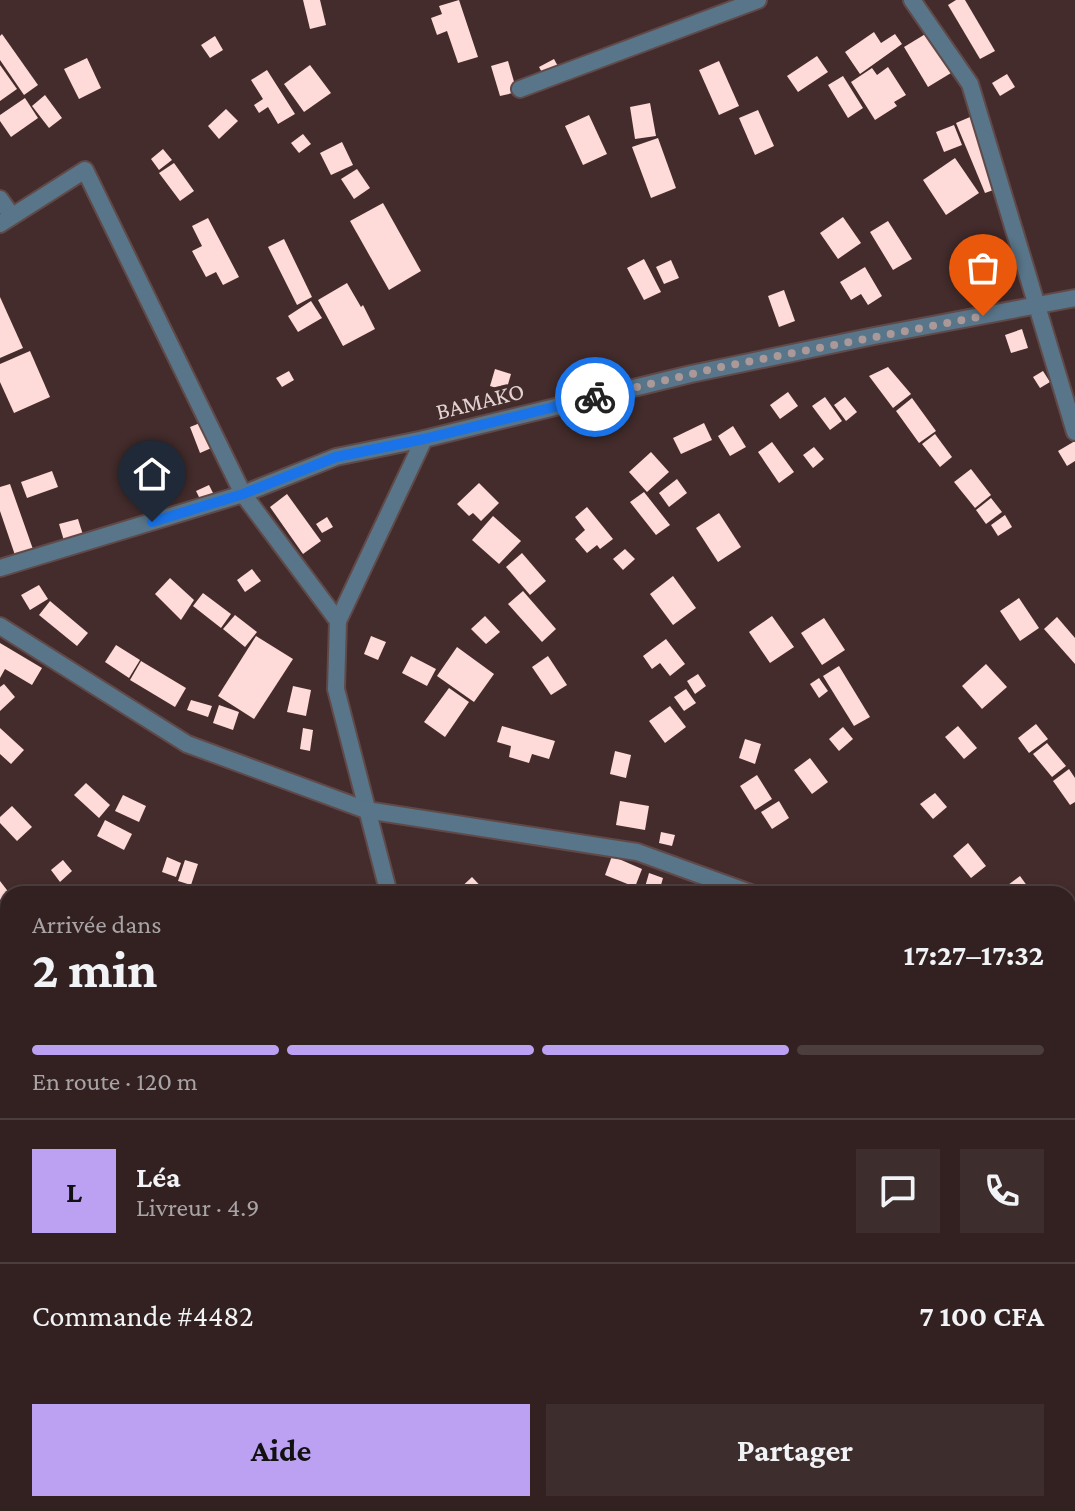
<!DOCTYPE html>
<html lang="fr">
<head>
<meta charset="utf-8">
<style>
  :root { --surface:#322120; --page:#3d2e2d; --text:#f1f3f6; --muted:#a8a3a5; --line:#4d3e3e; --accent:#bca0f2 }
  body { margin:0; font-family:"Crimson Pro",serif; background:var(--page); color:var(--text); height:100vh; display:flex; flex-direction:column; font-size:30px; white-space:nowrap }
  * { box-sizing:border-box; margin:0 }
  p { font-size:26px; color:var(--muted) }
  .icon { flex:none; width:44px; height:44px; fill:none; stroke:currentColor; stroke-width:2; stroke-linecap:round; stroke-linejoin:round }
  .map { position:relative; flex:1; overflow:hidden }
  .drawer { position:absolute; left:0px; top:886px; width:1076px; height:626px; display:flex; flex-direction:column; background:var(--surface); border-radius:24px 24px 0 0; box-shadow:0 4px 12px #0003,0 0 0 2px var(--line) }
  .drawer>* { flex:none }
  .pin { position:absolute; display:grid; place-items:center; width:68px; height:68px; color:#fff; margin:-82px -34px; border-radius:50% 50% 50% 0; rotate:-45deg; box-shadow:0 0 8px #0007 }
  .pin .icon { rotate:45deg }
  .courier { position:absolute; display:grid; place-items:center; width:80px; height:80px; margin:-40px; border:6px solid #1a73e8; border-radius:50%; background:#fff; color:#222; box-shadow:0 2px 10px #0007 }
  .summary em { font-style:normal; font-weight:700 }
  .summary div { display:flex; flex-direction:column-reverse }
  .summary { display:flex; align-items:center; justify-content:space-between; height:136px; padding:0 32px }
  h1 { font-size:52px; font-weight:700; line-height:60px }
  .bar { display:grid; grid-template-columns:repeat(4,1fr); gap:12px 8px; align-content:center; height:96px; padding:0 32px }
  .bar i { height:10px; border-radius:6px; background:var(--line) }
  .bar .on { background:var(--accent) }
  .bar p { grid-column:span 4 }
  .line { display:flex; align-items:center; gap:20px; padding:0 32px; border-top:2px solid var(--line) }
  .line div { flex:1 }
  .round { display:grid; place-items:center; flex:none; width:84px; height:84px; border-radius:0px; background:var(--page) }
  .cta { display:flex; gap:16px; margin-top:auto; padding:16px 32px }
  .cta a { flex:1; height:92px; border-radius:0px; background:var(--accent); color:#111; font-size:32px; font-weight:700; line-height:92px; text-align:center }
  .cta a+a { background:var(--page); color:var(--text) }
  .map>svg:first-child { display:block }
</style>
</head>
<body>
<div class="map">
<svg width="1075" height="1511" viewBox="0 0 1075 1511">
  <rect width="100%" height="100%" fill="#432c2b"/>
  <g fill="#fedad8">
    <polygon points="303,0 320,0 326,25 310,29"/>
    <polygon points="459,0 478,57 458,63 447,31 437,35 431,18 442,14 439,6"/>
    <polygon points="956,0 965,0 995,51 980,59 948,5"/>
    <polygon points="932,30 956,70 928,87 904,47"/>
    <polygon points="874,32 881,43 895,34 902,44 860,74 845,52"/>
    <polygon points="2,34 38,85 24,95 0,60 0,36"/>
    <polygon points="215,36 223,50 210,58 201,45"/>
    <polygon points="817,56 828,72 798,92 787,76"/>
    <polygon points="87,58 101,88 79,99 64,69"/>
    <polygon points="554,59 560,70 545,78 539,67"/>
    <polygon points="508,61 517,92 500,96 491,66"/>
    <polygon points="719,61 739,106 719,115 699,70"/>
    <polygon points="0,65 17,89 0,101"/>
    <polygon points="310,65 331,93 304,112 284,84"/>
    <polygon points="888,67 906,95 894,102 897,106 875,120 851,82 872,68 877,75"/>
    <polygon points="267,70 295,114 278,124 268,107 259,113 254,105 263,99 251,80"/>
    <polygon points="1007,74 1015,87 1000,96 992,83"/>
    <polygon points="843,76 863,108 848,118 828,85"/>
    <polygon points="45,95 62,118 49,128 32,106"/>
    <polygon points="25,98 38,118 11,137 0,121 0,115"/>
    <polygon points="650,103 656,136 635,139 630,107"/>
    <polygon points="226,109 238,121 219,139 208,126"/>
    <polygon points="758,110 774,146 755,155 739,118"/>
    <polygon points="589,115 607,154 583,165 565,126"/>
    <polygon points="970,117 999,188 985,193 956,123"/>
    <polygon points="954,125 962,145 944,152 936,132"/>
    <polygon points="303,134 311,144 299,153 291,143"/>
    <polygon points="658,138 676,188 651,198 632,147"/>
    <polygon points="342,142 353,165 331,175 320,153"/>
    <polygon points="163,149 172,160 159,170 151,159"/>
    <polygon points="955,158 979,193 946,215 923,180"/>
    <polygon points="174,163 194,191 180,201 159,173"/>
    <polygon points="357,169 370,188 354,199 341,179"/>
    <polygon points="383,203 421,271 389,290 350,221"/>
    <polygon points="843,217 861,243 838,259 820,233"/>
    <polygon points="208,218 239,277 223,285 216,272 206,277 192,251 202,246 192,226"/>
    <polygon points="888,221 912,259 893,270 870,232"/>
    <polygon points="284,239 312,297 297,305 268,247"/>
    <polygon points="644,259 661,292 644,300 627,268"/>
    <polygon points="671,260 679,278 664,284 656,267"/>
    <polygon points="865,267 882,296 868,305 861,294 851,300 840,282"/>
    <polygon points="347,283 361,307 363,305 375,329 343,346 318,300"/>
    <polygon points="784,290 795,321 779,327 768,296"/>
    <polygon points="0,297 23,348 0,358"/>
    <polygon points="311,301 322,318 298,332 288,316"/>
    <polygon points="1022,329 1028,348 1011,353 1005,335"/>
    <polygon points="30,351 50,397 14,413 0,382 0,364"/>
    <polygon points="888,367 911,394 893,408 869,376"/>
    <polygon points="495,369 511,374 506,391 490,386"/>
    <polygon points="289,371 294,380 282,387 276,378"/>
    <polygon points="1043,371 1050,382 1040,388 1033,377"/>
    <polygon points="788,392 798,406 780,419 770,405"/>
    <polygon points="825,397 842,421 830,430 812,406"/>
    <polygon points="845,397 857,412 846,421 834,405"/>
    <polygon points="912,398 936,431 919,443 896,411"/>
    <polygon points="205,421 216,446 200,453 190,427"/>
    <polygon points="704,423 712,440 681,454 673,438"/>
    <polygon points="733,426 746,447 730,456 718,436"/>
    <polygon points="935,434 952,457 940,467 922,444"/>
    <polygon points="1075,441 1075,461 1067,466 1058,451"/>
    <polygon points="772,442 794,472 779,483 758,452"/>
    <polygon points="814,447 824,459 813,468 803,455"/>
    <polygon points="651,452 669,472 647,492 629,472"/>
    <polygon points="971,469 991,495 975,508 954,482"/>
    <polygon points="52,471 58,487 27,498 21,482"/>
    <polygon points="677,479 687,493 669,507 659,493"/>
    <polygon points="479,483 499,503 481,521 473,513 469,516 457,504"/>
    <polygon points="10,484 35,555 17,561 0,511 0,487"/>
    <polygon points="209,485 215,497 202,503 196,491"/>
    <polygon points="644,492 670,525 656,535 630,502"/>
    <polygon points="287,494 321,541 303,554 270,507"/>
    <polygon points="991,498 1002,512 986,524 976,510"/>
    <polygon points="587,507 613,539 600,549 597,545 587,553 575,539 585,530 575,517"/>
    <polygon points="719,513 741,547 718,562 696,528"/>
    <polygon points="1005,515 1012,527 998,536 991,525"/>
    <polygon points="493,516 521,541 499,564 472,540"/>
    <polygon points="327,517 333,527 322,533 316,524"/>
    <polygon points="78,519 84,538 65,544 59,524"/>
    <polygon points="625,549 635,559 623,570 613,559"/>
    <polygon points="522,553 546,581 530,595 506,567"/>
    <polygon points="252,569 261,581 245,592 237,580"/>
    <polygon points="673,576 696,608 673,625 650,594"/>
    <polygon points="170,578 194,600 181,620 155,594"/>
    <polygon points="39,585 48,599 30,610 21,595"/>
    <polygon points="523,591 556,629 542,642 508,604"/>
    <polygon points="203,593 231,614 221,628 193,606"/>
    <polygon points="1019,598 1039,628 1020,641 1000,611"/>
    <polygon points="50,601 88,633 77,646 39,615"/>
    <polygon points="235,615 257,632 245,647 223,629"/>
    <polygon points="485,616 500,632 486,644 471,629"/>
    <polygon points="772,616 794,647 770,663 749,632"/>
    <polygon points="1057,617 1075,638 1075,664 1044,629"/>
    <polygon points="824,618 845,650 822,665 801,633"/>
    <polygon points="256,636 293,659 254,719 218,696"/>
    <polygon points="371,636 386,642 378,660 364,654"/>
    <polygon points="666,639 685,664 670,676 660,663 652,669 643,656"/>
    <polygon points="0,643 42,668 32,685 5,669 0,678"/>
    <polygon points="116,645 140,660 129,678 105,662"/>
    <polygon points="457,647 494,674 474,702 437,676"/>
    <polygon points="411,656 436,669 427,686 402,673"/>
    <polygon points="548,656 567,685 551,695 532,667"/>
    <polygon points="141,661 186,688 175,707 130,680"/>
    <polygon points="986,664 1007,687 982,709 962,686"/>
    <polygon points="839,666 870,717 854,726 823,676"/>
    <polygon points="698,674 706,686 695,694 687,681"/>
    <polygon points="819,678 828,691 819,698 810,684"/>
    <polygon points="4,684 15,697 0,711 0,687"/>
    <polygon points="293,686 311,690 306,716 287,712"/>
    <polygon points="449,688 469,702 445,737 424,722"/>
    <polygon points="686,689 696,703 684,711 674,697"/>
    <polygon points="191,700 212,706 208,717 187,710"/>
    <polygon points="219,705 239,712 233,730 213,723"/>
    <polygon points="670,706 686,727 665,743 649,721"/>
    <polygon points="1036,724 1048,739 1029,753 1018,738"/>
    <polygon points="502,726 555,741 549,759 532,754 529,763 509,757 511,746 497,742"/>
    <polygon points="958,726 977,748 964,759 945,737"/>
    <polygon points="843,727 853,739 839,751 829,739"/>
    <polygon points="0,728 24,750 11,764 0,754"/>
    <polygon points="303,728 313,730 310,751 300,749"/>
    <polygon points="745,739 761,744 755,764 739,758"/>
    <polygon points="1047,743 1066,766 1052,777 1033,754"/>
    <polygon points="615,751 631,755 626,778 610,774"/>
    <polygon points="810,758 828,782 812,794 794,770"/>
    <polygon points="1069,769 1075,778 1075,802 1070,805 1053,781"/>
    <polygon points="757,775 772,799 755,810 740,786"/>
    <polygon points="86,783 110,805 99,818 74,795"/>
    <polygon points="935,793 947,807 933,819 920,804"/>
    <polygon points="123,795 146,806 139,822 115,811"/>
    <polygon points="620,801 649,806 645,830 616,825"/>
    <polygon points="779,801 789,818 772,829 761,812"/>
    <polygon points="12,806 32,827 17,841 0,823 0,817"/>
    <polygon points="105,820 132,834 124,850 97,836"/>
    <polygon points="661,832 675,835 672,846 659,843"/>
    <polygon points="968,843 986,866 971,878 953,856"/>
    <polygon points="612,856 642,869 635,887 605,875"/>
    <polygon points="167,857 181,863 176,877 162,872"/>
    <polygon points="63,860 72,871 60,882 51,870"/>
    <polygon points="185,860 198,864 191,885 178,881"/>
    <polygon points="649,873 663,878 659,892 645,887"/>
    <polygon points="1020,876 1033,894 1009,894 1004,888"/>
    <polygon points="472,877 488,894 454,894"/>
    <polygon points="0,881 10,894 8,894 8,918 0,924"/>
    <polygon points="1075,1015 1075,1049 1068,1039 1068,1020"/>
    <polygon points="3,1054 8,1059 8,1075 0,1082 0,1057"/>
    <polygon points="1068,1072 1075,1080 1075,1105 1068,1097"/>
    <polygon points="1075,1241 1075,1275 1068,1265 1068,1246"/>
    <polygon points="1075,1394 1075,1418 1068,1425 1068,1400"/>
    <polygon points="64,1504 90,1504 94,1511 68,1511"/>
    <polygon points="195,1504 204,1504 212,1511 190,1511"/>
    <polygon points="637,1504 667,1504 658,1511 628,1511"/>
    <polygon points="844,1504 856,1504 860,1511 832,1511"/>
    <polygon points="923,1504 943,1504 937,1511 931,1511"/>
  </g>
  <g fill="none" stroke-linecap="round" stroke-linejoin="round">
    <g stroke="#604a49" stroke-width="20">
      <g id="minor">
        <polyline points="912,0 970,84 1075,432"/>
        <polyline points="520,89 758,0"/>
        <polyline points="0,199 12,216"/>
        <polyline points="0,224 85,170 243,494 338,621 336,689 389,894"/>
        <polyline points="0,568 243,494 336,457 424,439 691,374 874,336 1075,298"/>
        <polyline points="338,621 424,439"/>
        <polyline points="0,626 187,744 366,810 637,852 753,894"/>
        <polyline points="1068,971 1075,967"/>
        <polyline points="1068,1055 1075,1061"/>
        <polyline points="1068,1233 1075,1232"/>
        <polyline points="474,1504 475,1511"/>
        <polyline points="906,1504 914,1511"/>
        <polyline points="442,1511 449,1504"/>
      </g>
    </g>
    <use href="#minor" stroke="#597589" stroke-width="16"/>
  </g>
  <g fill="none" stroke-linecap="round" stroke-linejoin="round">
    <polyline stroke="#aa9998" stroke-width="8" stroke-dasharray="0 14.4" points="595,397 721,367 983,316"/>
    <polyline stroke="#1a73e8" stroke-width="10" points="152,522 243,494 336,457 424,439 595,397"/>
  </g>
  <g text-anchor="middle" stroke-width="8" stroke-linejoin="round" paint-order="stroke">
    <g font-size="24" fill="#e2d3d2" stroke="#432c2b">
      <text transform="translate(480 401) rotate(-14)" y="8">BAMAKO</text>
    </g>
  </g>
</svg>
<div class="pin" style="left:983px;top:316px;background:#ea580c"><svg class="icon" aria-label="bag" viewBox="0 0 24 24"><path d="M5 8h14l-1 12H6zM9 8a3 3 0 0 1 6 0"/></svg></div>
<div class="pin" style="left:152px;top:522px;background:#1f2937"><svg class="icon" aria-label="home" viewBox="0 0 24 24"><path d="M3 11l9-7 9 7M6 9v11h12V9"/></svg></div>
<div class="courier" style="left:595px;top:397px"><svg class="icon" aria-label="bike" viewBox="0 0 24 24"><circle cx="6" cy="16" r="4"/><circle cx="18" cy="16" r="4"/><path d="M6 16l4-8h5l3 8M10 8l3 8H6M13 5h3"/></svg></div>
<section class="drawer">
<div class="summary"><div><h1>2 min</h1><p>Arrivée dans</p></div><em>17:27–17:32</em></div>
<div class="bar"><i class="on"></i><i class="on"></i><i class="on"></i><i></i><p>En route · 120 m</p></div>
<div class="line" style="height:144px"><b class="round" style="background:var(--accent);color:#111">L</b><div><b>Léa</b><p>Livreur · 4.9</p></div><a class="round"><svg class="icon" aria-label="chat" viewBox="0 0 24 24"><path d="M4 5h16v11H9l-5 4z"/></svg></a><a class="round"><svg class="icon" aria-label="phone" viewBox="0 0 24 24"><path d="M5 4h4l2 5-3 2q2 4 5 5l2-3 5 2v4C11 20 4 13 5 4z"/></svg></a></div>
<div class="line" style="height:104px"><div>Commande #4482</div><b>7 100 CFA</b></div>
<div class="cta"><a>Aide</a><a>Partager</a></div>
</section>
</div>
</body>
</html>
